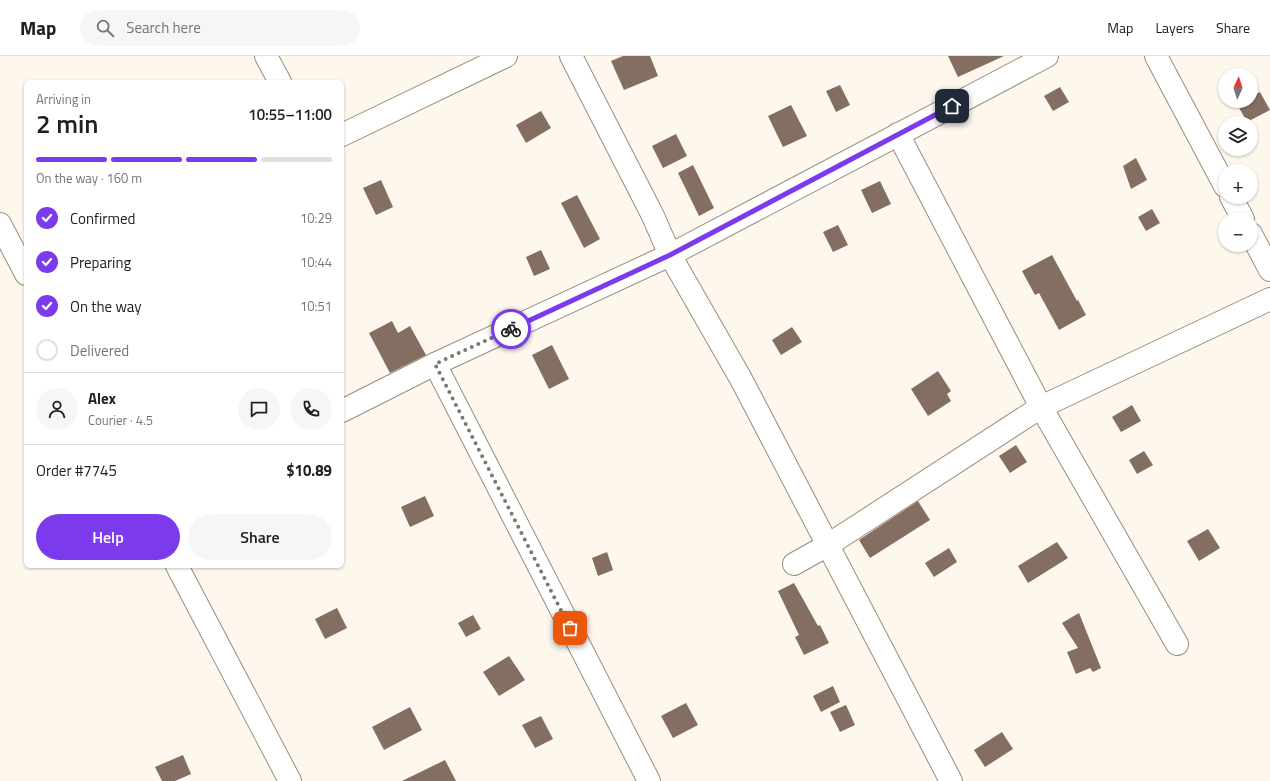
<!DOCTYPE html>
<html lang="en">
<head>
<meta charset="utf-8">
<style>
  :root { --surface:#fff; --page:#f6f6f6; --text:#202124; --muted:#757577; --line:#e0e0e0; --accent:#7c3aed }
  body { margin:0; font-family:"Titillium Web",sans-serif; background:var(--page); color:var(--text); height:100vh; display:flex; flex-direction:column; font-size:15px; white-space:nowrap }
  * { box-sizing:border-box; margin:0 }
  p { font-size:13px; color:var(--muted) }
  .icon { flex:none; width:22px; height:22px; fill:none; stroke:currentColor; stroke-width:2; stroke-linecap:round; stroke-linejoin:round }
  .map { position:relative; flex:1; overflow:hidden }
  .side { position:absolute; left:24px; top:24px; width:320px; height:488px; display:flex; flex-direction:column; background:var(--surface); border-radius:6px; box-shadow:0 1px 3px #0004 }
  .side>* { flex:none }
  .needle { width:26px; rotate:4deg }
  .buttons { position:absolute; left:1218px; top:12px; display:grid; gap:8px }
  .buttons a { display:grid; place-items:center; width:40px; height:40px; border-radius:50%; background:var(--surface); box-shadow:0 1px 3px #0004; font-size:20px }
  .pin { position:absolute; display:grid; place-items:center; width:34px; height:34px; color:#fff; margin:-17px; border-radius:8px; box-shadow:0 2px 6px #0006 }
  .courier { position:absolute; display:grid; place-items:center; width:40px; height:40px; margin:-20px; border:3px solid #7c3aed; border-radius:50%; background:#fff; color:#222; box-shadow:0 1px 5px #0007 }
  .summary em { font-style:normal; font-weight:600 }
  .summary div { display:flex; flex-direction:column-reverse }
  .summary { display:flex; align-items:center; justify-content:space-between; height:68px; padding:0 12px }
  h1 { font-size:26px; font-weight:600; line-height:30px }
  .bar { display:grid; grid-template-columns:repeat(4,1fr); gap:6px 4px; align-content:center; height:48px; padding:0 12px }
  .bar i { height:5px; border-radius:3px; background:var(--line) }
  .bar .current { background:var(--accent) }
  .bar p { grid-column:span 4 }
  .line { display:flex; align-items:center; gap:10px; padding:0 12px; border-top:1px solid var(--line) }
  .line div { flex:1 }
  .round { display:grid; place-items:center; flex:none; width:42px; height:42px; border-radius:21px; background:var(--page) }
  ol { padding:0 12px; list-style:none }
  li { display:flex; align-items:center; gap:12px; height:44px }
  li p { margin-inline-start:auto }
  li .icon { padding:4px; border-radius:50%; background:var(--accent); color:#fff; stroke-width:4 }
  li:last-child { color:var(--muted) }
  li i { width:22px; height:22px; border:2px solid var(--line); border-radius:50% }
  .primary-button { display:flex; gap:8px; margin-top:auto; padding:8px 12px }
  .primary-button a { flex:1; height:46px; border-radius:24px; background:var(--accent); color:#fff; font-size:16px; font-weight:600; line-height:46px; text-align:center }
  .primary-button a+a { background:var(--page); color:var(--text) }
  header { display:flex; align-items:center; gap:24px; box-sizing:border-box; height:56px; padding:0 20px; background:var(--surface); border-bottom:1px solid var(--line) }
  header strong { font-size:19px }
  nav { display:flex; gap:22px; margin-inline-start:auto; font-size:14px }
  .search { width:280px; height:36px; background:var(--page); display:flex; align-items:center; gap:10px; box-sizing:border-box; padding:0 14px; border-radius:22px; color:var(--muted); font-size:15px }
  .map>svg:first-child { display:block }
</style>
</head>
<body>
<header>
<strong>Map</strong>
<div class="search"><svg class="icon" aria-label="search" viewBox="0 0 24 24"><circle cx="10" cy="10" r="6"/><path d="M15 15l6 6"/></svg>Search here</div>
<nav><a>Map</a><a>Layers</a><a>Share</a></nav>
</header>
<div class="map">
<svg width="1270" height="725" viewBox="0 0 1270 725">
  <rect width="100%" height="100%" fill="#fdf7ee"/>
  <g fill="#836e61">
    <polygon points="623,0 650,0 658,20 624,34 611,5"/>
    <polygon points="948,0 1004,0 958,21"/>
    <polygon points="840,29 850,49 836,56 826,35"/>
    <polygon points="1060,31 1069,46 1053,55 1044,40"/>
    <polygon points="1260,36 1270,54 1247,66 1237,48 1242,45 1251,45 1251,41"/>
    <polygon points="791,49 807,80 783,91 768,60"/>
    <polygon points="541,55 551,72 526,87 516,69"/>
    <polygon points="676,78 687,100 663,112 652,90"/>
    <polygon points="1136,102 1147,124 1131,133 1123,110"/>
    <polygon points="693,109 714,152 699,160 678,117"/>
    <polygon points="381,124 393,151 376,159 363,132"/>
    <polygon points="880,125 891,148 872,157 861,134"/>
    <polygon points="577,139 600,183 584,192 561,147"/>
    <polygon points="1152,153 1160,167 1146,175 1138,161"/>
    <polygon points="838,169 848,189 833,196 823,176"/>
    <polygon points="541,194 550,213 534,220 526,201"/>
    <polygon points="1052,199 1077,245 1078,244 1086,259 1059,274 1039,237 1035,239 1022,215"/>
    <polygon points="392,265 398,277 410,270 426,299 390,317 369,277"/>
    <polygon points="792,271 802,286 781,299 772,284"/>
    <polygon points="552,289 569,323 549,333 532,299"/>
    <polygon points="938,315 951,335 947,338 951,345 928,360 911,333"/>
    <polygon points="1132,349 1141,365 1121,376 1112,361"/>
    <polygon points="1016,389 1027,406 1010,417 999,400"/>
    <polygon points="1144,395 1153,409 1137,418 1129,404"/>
    <polygon points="425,440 434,460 410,471 401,451"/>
    <polygon points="918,445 930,464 870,502 859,484"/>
    <polygon points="1208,473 1220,492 1199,505 1187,485"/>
    <polygon points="1057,486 1068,502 1028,527 1018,510"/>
    <polygon points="949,492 957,506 934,521 925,507"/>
    <polygon points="607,496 613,514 598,520 592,502"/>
    <polygon points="794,527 818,570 820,569 829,587 804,599 795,581 799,579 778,535"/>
    <polygon points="337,552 347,572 325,583 315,563"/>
    <polygon points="1079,557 1101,612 1093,616 1090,612 1076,618 1067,596 1078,592 1062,567"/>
    <polygon points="473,559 481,573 466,581 458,567"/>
    <polygon points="509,600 525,624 499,640 483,616"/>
    <polygon points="833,630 840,646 821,656 813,640"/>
    <polygon points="686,647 698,669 673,682 661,660"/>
    <polygon points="846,649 855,669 840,676 830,656"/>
    <polygon points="410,651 422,674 384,694 372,671"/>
    <polygon points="541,660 553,683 535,692 522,669"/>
    <polygon points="1002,676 1013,693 985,711 974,694"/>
    <polygon points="183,699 191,718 175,725 162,725 155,711"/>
    <polygon points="445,704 456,725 402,725"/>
  </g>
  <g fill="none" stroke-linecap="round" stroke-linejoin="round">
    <g stroke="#9b8d79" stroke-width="24">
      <g id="minor">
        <polyline points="266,0 280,26"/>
        <polyline points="571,0 653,160 670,199 741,323 951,725"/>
        <polyline points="1156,0 1225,130"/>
        <polyline points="898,78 1041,351 1177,588"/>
        <polyline points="342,79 506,0"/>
        <polyline points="1231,141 1243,163"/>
        <polyline points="0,168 26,218"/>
        <polyline points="1251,178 1270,214"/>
        <polyline points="435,308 649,725"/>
        <polyline points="342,355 435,308 670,199 1047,0"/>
        <polyline points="794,508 828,489 1041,351 1270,243"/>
        <polyline points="177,510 290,725"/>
      </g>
    </g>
    <use href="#minor" stroke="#fff" stroke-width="22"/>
  </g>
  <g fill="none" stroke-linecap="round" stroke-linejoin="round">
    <polyline stroke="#7e7870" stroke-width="4" stroke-dasharray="0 7.2" points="511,273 435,308 570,572"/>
    <polyline stroke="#7c3aed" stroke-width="5" points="511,273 670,199 952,50"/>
  </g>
</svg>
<div class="buttons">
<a><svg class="needle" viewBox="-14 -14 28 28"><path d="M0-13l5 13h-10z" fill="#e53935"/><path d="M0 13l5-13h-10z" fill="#757577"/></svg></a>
<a><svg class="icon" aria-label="layers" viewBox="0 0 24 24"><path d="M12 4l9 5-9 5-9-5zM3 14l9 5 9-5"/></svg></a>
<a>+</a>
<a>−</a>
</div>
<div class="pin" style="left:570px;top:572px;background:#ea580c"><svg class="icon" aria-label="bag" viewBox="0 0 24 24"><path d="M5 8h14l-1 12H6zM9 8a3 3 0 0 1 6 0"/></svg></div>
<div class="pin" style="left:952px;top:50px;background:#1f2937"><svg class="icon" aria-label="home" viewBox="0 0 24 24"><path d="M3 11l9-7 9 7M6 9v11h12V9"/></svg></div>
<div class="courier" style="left:511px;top:273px"><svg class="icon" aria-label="bike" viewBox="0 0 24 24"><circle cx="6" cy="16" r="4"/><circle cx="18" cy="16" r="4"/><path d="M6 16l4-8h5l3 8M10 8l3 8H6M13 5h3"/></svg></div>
<section class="side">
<div class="summary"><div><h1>2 min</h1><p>Arriving in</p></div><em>10:55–11:00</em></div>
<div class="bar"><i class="current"></i><i class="current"></i><i class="current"></i><i></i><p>On the way · 160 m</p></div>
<ol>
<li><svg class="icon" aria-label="check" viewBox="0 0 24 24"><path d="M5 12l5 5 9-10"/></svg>Confirmed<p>10:29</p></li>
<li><svg class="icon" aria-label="check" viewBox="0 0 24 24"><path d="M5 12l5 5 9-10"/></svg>Preparing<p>10:44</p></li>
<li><svg class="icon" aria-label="check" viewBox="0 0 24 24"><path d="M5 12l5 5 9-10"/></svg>On the way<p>10:51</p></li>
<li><i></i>Delivered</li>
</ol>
<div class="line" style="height:72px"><a class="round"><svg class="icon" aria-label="person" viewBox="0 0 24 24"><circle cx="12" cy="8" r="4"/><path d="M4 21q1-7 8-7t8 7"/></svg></a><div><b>Alex</b><p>Courier · 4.5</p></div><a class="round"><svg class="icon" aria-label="chat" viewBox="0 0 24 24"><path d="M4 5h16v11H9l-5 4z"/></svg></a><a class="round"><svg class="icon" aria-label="phone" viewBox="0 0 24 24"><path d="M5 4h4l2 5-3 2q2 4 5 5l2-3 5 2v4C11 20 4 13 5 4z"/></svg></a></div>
<div class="line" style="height:52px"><div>Order #7745</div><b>$10.89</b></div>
<div class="primary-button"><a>Help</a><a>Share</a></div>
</section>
</div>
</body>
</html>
